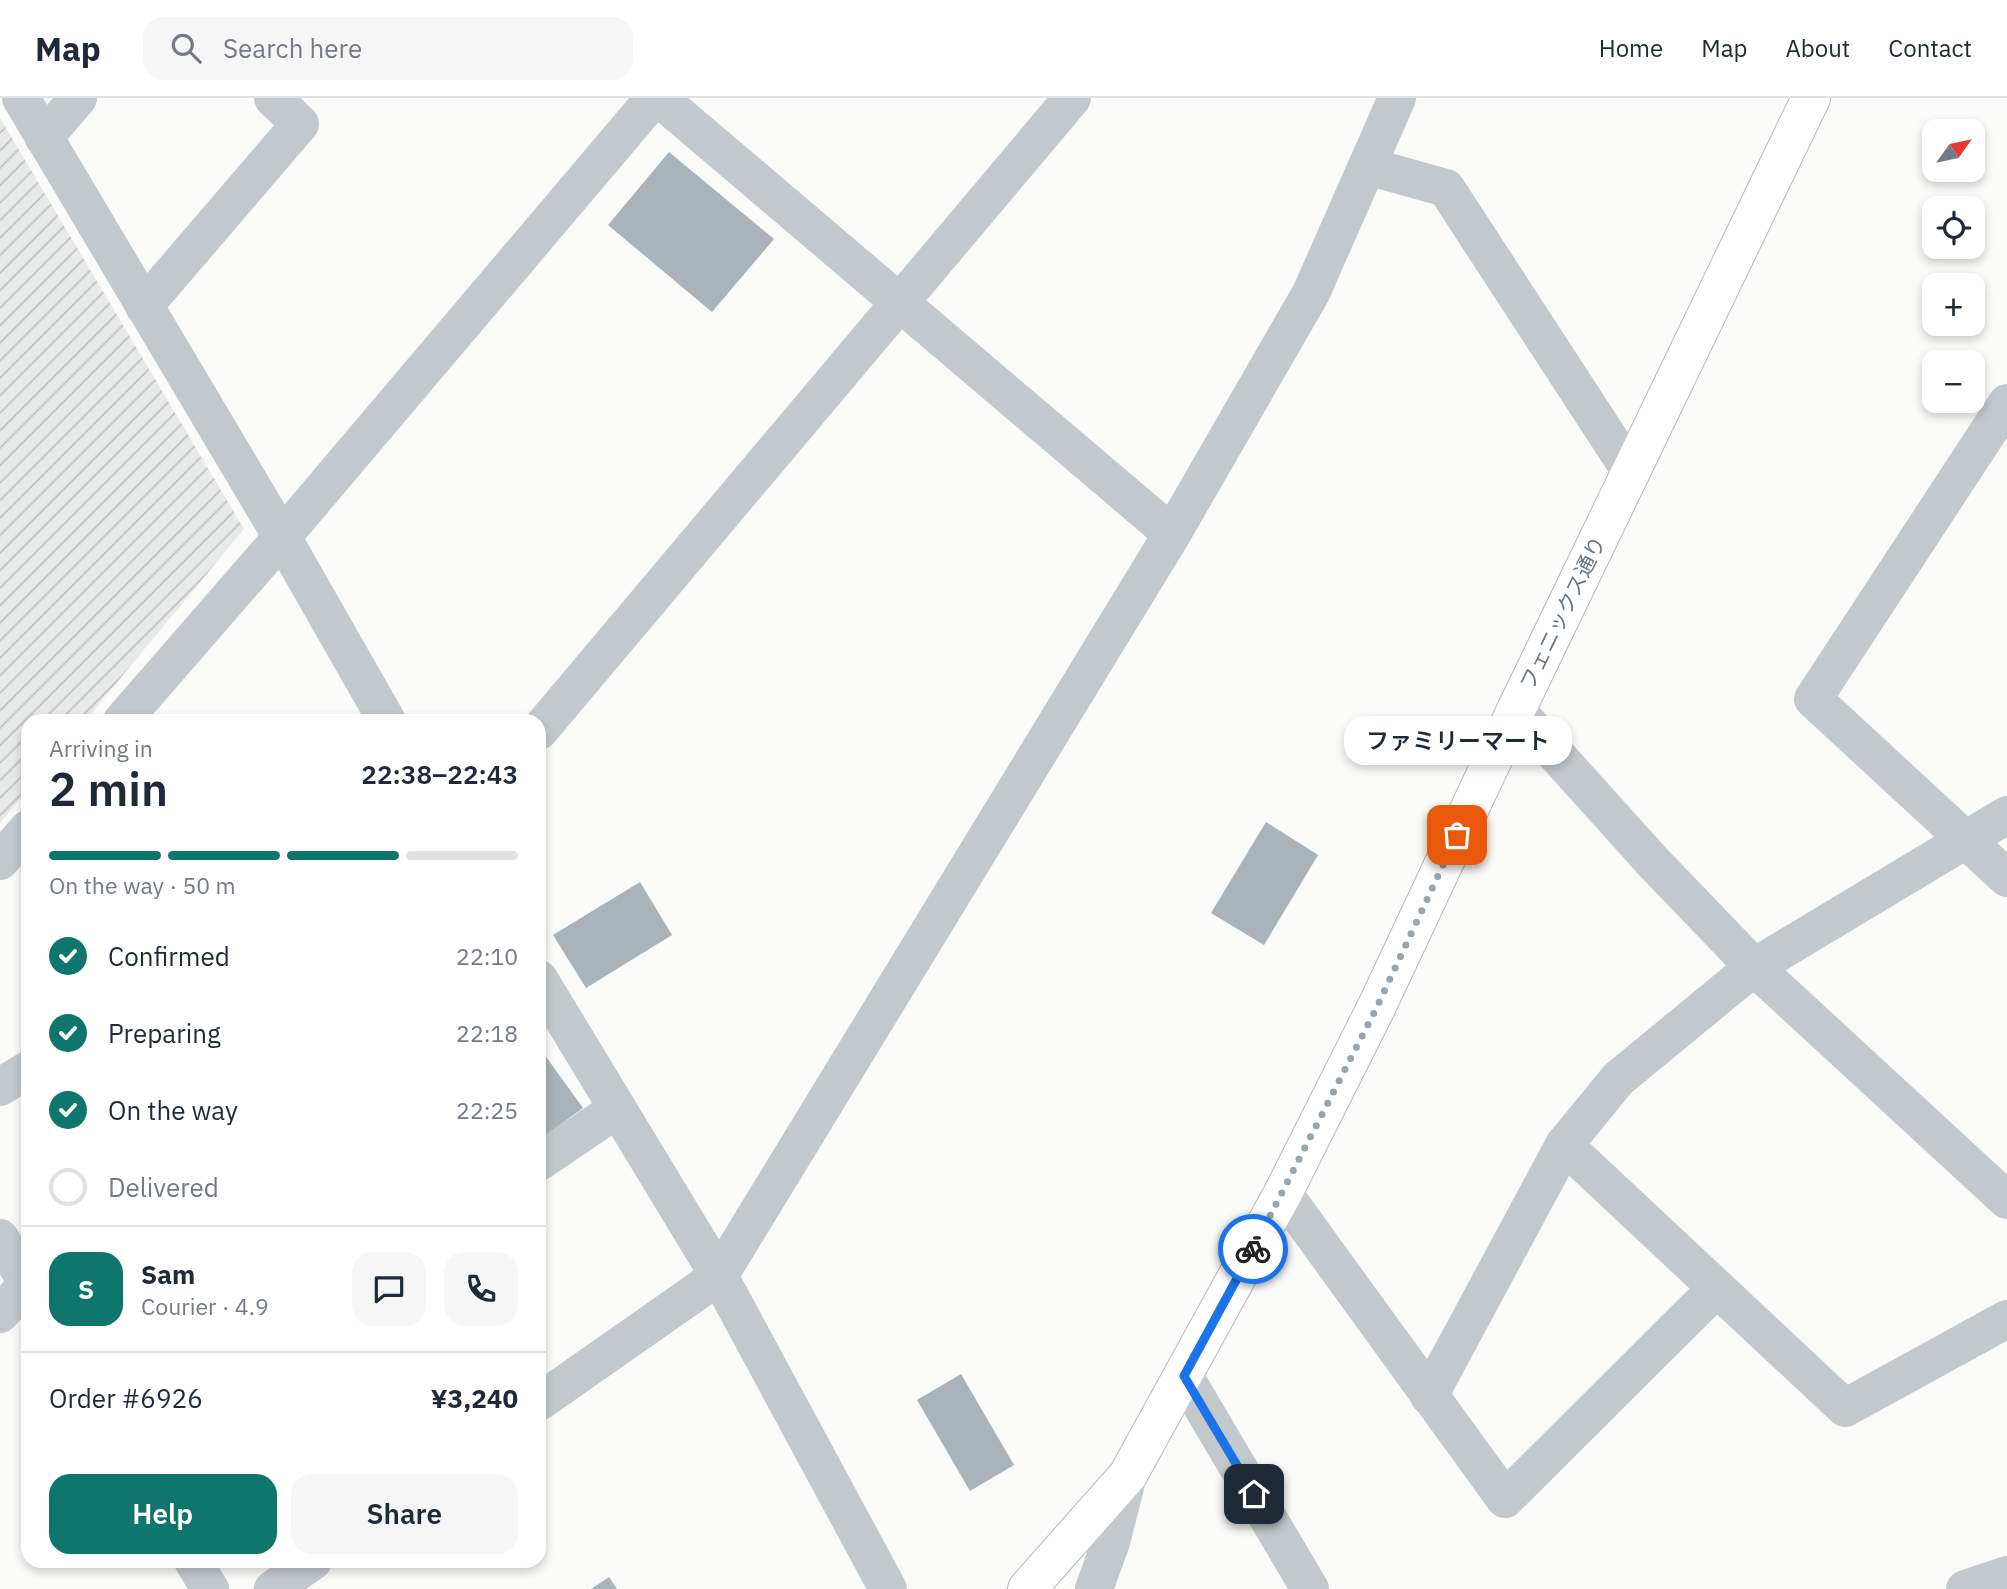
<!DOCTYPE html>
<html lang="en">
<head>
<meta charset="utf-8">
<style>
  :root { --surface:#fff; --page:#f6f6f7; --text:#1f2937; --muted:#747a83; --line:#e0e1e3; --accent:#0f766e }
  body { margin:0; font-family:"IBM Plex Sans","Noto Sans JP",sans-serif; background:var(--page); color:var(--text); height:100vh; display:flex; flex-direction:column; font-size:26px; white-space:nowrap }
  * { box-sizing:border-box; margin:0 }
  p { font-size:23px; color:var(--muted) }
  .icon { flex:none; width:38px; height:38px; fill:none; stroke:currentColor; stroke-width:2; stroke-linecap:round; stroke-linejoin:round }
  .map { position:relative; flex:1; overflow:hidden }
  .side { position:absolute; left:21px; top:616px; width:525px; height:854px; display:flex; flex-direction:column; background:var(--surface); border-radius:21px; box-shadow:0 4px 10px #0003 }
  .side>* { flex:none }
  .needle { width:46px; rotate:57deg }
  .buttons { position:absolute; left:1922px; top:21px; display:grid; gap:14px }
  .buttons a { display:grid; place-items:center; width:63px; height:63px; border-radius:14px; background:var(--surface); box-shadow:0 4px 10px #0003; font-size:35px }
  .pin { position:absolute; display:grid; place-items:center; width:60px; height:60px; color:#fff; margin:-30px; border-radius:14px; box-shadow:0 4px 10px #0006 }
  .courier { position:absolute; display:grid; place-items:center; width:70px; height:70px; margin:-35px; border:5px solid #1a73e8; border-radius:50%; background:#fff; color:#222; box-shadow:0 2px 9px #0007 }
  .bubble { position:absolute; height:49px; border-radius:21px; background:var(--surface); box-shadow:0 4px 10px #0003; font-size:23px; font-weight:600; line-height:49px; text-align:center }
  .head em { font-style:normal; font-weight:600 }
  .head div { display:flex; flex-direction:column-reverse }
  .head { display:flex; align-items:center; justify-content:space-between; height:119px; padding:0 28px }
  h1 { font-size:46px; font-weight:600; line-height:52px }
  .bar { display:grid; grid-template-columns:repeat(4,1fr); gap:10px 7px; align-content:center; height:84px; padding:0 28px }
  .bar i { height:9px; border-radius:5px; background:var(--line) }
  .bar .current { background:var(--accent) }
  .bar p { grid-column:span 4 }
  .line { display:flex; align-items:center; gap:18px; padding:0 28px; border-top:2px solid var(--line) }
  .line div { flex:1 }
  .round { display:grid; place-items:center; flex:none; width:74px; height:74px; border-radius:21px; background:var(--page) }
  ol { padding:0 28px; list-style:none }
  li { display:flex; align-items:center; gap:21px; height:77px }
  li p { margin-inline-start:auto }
  li .icon { padding:7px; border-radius:50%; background:var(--accent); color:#fff; stroke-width:4 }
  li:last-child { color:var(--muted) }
  li i { width:38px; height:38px; border:4px solid var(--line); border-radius:50% }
  .primary-button { display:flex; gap:14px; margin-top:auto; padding:14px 28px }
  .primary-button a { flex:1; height:80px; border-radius:21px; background:var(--accent); color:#fff; font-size:28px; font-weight:600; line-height:80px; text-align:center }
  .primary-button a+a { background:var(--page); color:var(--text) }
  header { display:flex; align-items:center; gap:42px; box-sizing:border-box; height:98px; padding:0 35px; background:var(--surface); border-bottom:2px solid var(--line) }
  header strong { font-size:33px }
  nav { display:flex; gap:38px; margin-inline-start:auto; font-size:24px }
  .search { width:490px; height:63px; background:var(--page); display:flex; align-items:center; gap:18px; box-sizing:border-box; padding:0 24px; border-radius:21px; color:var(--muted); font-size:26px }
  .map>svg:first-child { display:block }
</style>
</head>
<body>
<header>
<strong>Map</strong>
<div class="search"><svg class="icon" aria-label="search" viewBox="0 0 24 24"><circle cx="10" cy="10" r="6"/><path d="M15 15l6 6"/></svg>Search here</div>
<nav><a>Home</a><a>Map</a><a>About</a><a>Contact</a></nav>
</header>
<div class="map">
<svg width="2007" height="1491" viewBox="0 0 2007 1491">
  <defs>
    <pattern id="industrial-furrows" width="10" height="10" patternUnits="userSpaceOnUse" patternTransform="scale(1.75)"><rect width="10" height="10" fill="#e8e9e9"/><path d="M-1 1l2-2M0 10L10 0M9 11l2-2" fill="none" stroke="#c0c1c2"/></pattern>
  </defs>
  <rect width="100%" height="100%" fill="#fafaf8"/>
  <polygon fill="url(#industrial-furrows)" points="0,20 244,431 85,623 28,623 28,691 0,725"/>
  <g fill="#aab3b9">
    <polygon points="669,54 774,141 712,214 608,127"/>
    <polygon points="1266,724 1318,757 1264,847 1211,815"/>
    <polygon points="640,784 672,837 586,890 553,837"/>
    <polygon points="539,949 583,1010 539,1042"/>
    <polygon points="961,1276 1014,1367 970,1393 917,1302"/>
    <polygon points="609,1479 617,1491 591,1491"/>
  </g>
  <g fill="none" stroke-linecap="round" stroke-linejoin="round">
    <g stroke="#b5babe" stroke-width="40">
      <polyline id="major" points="1027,1491 1128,1377 1283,1095 1376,910 1516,612 1811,0"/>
    </g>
    <g stroke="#c3c8cc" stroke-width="38">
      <polyline points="21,0 282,439 387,623"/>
      <polyline points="659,0 1172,436"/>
      <polyline points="44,40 78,0"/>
      <polyline points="1367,68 1446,90 1631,374"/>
      <polyline points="144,208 300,26 273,0"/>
      <polyline points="2007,305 1813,601 2007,780"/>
      <polyline points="1516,612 1653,764 1754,869 2007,1102"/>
      <polyline points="122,623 282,439 654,0"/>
      <polyline points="539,633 1072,0"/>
      <polyline points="0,763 28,731"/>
      <polyline points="539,881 719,1178 888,1491"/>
      <polyline points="0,989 28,972"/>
      <polyline points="1564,1047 1845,1310 2007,1221"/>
      <polyline points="539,1064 617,1011"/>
      <polyline points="1283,1095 1505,1401 1717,1190"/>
      <polyline points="0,1140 28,1186"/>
      <polyline points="0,1216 28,1185"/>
      <polyline points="1184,1278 1310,1491"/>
      <polyline points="1429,1298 1564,1047 1618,981 1754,869 2007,717"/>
      <polyline points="539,1304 719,1178 1172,436 1311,195 1397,0"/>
      <polyline points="193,1463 210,1491"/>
      <polyline points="273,1491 313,1463"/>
      <polyline points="1094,1491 1111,1444 1128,1377"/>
      <polyline points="1965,1491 2007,1477"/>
    </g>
    <use href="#major" stroke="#fff" stroke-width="38"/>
  </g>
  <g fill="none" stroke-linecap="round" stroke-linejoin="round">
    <polyline stroke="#99a4ac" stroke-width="7" stroke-dasharray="0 12.6" points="1253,1151 1376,911 1457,737"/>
    <polyline stroke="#1a73e8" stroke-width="9" points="1253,1151 1184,1278 1254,1396"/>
  </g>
  <g text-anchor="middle" stroke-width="7" stroke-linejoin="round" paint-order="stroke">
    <g font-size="21" fill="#657683" stroke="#fff">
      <text transform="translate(1563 515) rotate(-64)" y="7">フェニックス通り</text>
    </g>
  </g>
</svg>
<div class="buttons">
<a><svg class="needle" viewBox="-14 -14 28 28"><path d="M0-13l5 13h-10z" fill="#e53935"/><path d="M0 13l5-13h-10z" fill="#747a83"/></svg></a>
<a><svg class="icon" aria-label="locate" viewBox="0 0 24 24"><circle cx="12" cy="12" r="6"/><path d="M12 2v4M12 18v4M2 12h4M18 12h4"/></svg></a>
<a>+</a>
<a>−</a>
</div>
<div class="pin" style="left:1457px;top:737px;background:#ea580c"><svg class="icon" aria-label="bag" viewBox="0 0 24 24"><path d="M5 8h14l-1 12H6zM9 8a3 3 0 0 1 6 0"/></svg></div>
<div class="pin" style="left:1254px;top:1396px;background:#1f2937"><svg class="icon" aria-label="home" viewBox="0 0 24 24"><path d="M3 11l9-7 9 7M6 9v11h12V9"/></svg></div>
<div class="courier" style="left:1253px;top:1151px"><svg class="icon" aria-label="bike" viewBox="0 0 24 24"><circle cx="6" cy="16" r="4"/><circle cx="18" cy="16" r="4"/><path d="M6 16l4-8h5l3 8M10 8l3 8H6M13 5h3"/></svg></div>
<div class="bubble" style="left:1344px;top:618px;width:228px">ファミリーマート</div>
<section class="side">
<div class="head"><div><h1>2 min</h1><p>Arriving in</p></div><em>22:38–22:43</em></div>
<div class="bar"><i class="current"></i><i class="current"></i><i class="current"></i><i></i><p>On the way · 50 m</p></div>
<ol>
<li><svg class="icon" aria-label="check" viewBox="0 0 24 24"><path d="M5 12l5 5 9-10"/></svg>Confirmed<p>22:10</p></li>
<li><svg class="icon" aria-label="check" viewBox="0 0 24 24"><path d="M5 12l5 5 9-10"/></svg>Preparing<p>22:18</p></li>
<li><svg class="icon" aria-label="check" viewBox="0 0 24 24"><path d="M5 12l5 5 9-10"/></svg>On the way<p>22:25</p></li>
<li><i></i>Delivered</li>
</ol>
<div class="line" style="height:126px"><b class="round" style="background:var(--accent);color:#fff">S</b><div><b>Sam</b><p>Courier · 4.9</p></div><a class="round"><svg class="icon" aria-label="chat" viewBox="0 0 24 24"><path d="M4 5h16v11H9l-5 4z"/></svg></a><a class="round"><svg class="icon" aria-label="phone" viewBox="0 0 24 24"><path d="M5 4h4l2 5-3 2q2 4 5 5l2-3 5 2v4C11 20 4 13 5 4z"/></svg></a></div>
<div class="line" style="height:91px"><div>Order #6926</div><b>¥3,240</b></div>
<div class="primary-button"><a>Help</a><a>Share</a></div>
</section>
</div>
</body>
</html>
